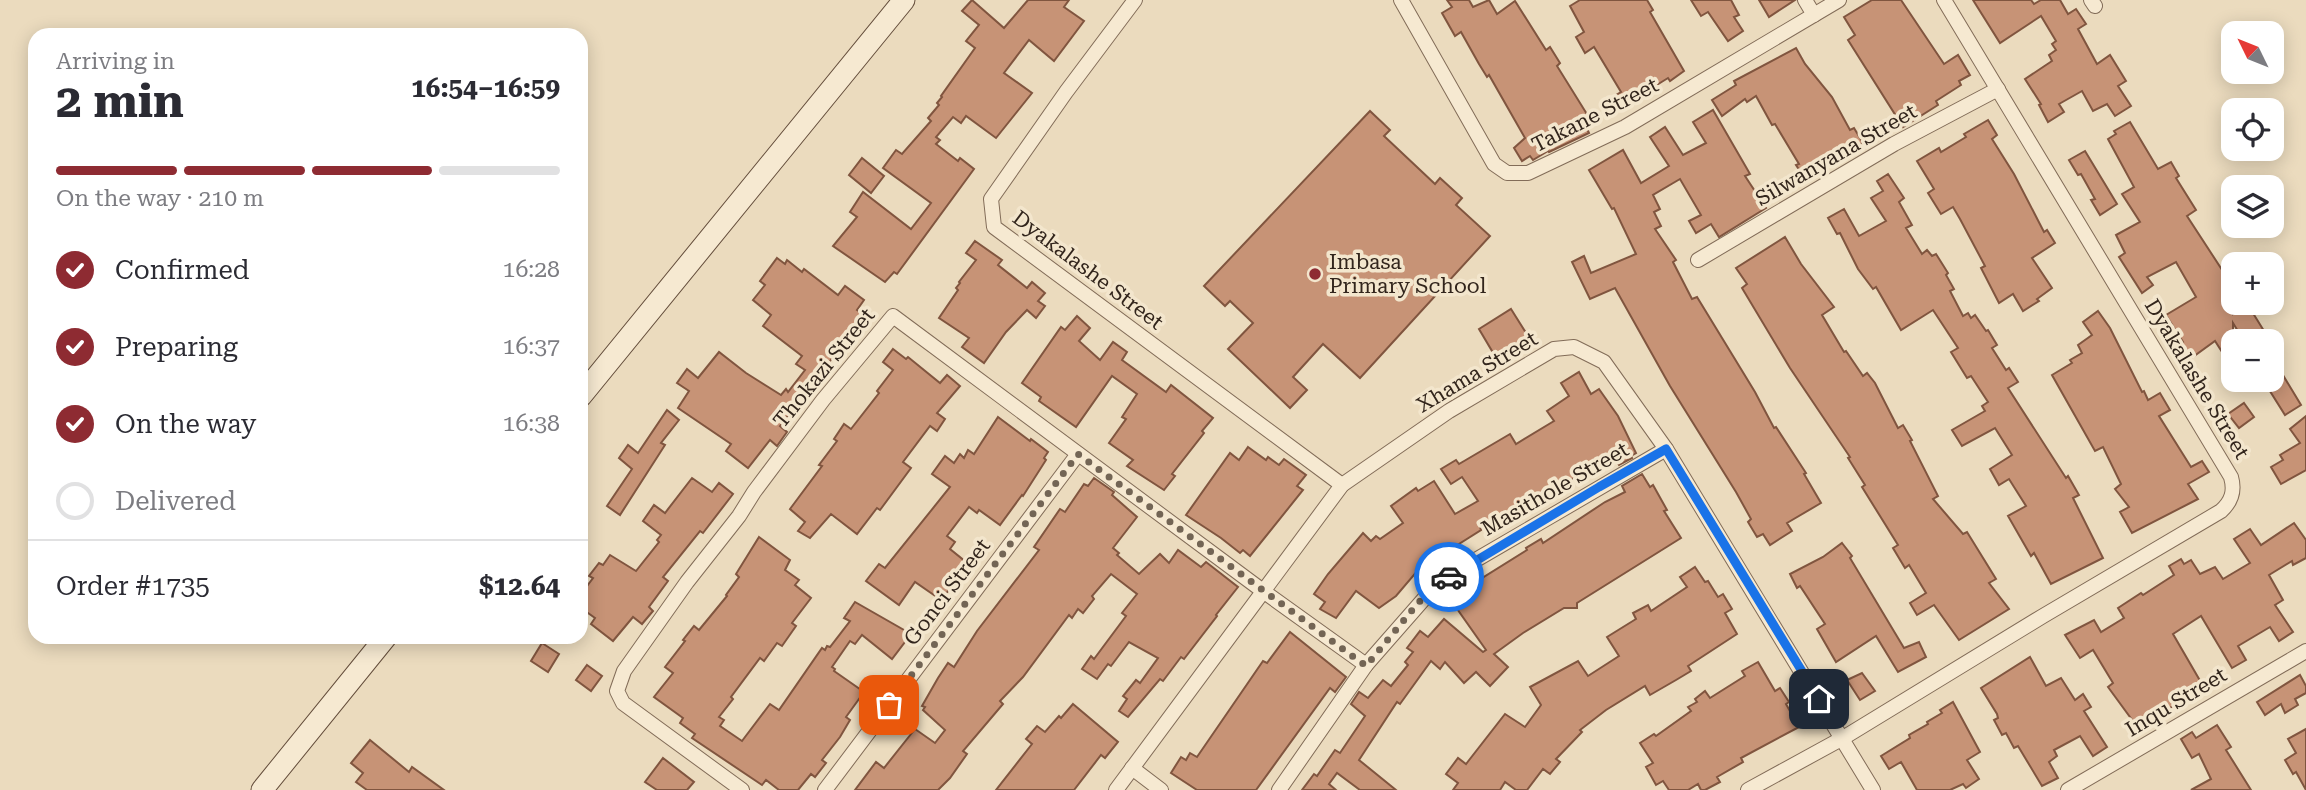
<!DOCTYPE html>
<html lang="en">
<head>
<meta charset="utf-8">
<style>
  :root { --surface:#fff; --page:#f2f2f3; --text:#2b2b33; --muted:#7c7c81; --line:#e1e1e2; --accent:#8e2b32 }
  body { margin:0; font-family:"Roboto Serif",serif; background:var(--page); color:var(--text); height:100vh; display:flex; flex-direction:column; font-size:26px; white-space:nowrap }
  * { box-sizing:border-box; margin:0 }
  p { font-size:23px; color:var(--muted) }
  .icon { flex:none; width:38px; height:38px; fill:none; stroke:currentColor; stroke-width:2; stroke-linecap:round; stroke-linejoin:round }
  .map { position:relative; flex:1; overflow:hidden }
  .sheet { position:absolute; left:28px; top:28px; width:560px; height:616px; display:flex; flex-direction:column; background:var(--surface); border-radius:21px; box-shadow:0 4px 18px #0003 }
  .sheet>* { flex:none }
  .needle { width:46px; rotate:313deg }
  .controls { position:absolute; left:2221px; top:21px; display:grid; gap:14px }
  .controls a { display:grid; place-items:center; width:63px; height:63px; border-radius:14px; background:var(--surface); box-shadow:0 4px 18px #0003; font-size:35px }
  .pin { position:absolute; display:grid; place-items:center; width:60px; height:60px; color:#fff; margin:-30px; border-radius:14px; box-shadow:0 4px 10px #0006 }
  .courier { position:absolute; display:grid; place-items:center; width:70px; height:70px; margin:-35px; border:5px solid #1a73e8; border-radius:50%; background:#fff; color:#222; box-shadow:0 2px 9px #0007 }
  .headline em { font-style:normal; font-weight:700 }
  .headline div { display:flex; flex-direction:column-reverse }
  .headline { display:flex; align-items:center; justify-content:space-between; height:119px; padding:0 28px }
  h1 { font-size:46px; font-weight:700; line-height:52px }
  .bar { display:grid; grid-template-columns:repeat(4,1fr); gap:10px 7px; align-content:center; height:84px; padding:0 28px }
  .bar i { height:9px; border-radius:5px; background:var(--line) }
  .bar .current { background:var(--accent) }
  .bar p { grid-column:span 4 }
  .line { display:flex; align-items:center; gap:18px; padding:0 28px; border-top:2px solid var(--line) }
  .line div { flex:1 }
  ol { padding:0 28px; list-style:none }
  li { display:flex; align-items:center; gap:21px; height:77px }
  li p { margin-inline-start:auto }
  li .icon { padding:7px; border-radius:50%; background:var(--accent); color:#fff; stroke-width:4 }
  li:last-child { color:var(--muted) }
  li i { width:38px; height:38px; border:4px solid var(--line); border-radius:50% }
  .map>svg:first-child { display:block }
</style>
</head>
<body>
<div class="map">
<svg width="2306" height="790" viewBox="0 0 2306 790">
  <rect width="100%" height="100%" fill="#ebdbbe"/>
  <g fill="#c79376" stroke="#80553f" stroke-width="2">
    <polygon points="972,0 1004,28 1028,0 1069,0 1064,7 1084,21 1054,61 1029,40 1004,73 1032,93 996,138 966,116 961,123 953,117 936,137 940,140 936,144 958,161 960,158 974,169 897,274 894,272 885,282 833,246 857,217 850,212 863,192 911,229 931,203 883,168 896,150 902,154 931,121 928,118 939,105 937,103 942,97 941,96 975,48 966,41 979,25 962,11"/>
    <polygon points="1447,0 1469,0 1473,7 1489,0 1497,14 1515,1 1546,50 1550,47 1560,63 1557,66 1590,119 1584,122 1589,133 1549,152 1548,151 1533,160 1530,156 1522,161 1514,148 1525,138 1489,75 1487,77 1479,64 1461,32 1455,36 1442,13 1452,7"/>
    <polygon points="1580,0 1647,0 1653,10 1650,12 1684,71 1670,81 1668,78 1623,106 1616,95 1621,92 1594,47 1585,53 1576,37 1584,32 1570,6"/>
    <polygon points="1691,0 1731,0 1739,15 1734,17 1743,31 1728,41 1708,12 1701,16"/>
    <polygon points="1759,0 1795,0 1769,17"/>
    <polygon points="1872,0 1901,0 1944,64 1958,55 1970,75 1959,81 1961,85 1936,101 1938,105 1903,127 1848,40 1855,35 1844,17"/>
    <polygon points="1973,0 2031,0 2034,4 2041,0 2060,0 2068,14 2076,9 2086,24 2078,29 2097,64 2110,55 2126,81 2118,86 2131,106 2115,116 2107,104 2093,111 2082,91 2059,104 2064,112 2048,122 2039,105 2041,104 2025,79 2052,61 2049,55 2056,50 2052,44 2056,41 2041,16 2000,43"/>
    <polygon points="1796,48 1805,64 1832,97 1850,130 1854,128 1863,143 1806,180 1796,165 1799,164 1775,124 1772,125 1756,96 1747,102 1745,99 1722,116 1712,100 1736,85 1734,81"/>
    <polygon points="1713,110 1750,174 1745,176 1766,208 1719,237 1711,224 1696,233 1689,221 1701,215 1680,179 1653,195 1660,209 1654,212 1661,226 1655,229 1676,260 1673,262 1692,299 1697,297 1755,392 1774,428 1776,427 1806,473 1804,474 1821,503 1787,523 1792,531 1770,545 1763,534 1757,537 1748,522 1751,519 1736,492 1670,386 1615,288 1590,299 1572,262 1584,256 1591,273 1636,254 1614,208 1612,209 1589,170 1623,150 1641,183 1669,166 1650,137 1665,127 1683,155 1706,143 1693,122"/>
    <polygon points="1370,111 1390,130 1384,136 1435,184 1440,178 1462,198 1456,205 1490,236 1360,378 1323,344 1293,377 1307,390 1290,408 1228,349 1253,323 1230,301 1225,306 1204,286"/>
    <polygon points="1988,120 1997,135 1992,139 2014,174 2044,232 2047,230 2055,243 2032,258 2052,288 2037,299 2039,301 2023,311 2013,294 1999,303 1981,268 1985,266 1960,219 1953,207 1941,214 1928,193 1934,189 1917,161 1939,148 1941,152 1966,137 1964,134"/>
    <polygon points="2130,122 2158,169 2171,162 2179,176 2176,178 2196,210 2187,216 2228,279 2233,277 2233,314 2248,305 2264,331 2261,332 2266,341 2244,341 2233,323 2233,369 2215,341 2190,359 2180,344 2183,342 2166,315 2196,297 2176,262 2147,277 2153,285 2142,293 2119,257 2125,253 2116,235 2140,222 2122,194 2134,187 2108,139 2116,134 2114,131"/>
    <polygon points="2085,151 2117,204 2100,215 2091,200 2095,199 2081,174 2078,175 2069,160"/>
    <polygon points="862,158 884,176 871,193 849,175"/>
    <polygon points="1888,174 1904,198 1899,202 1912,225 1906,228 1922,254 1927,250 1932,256 1936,254 1948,273 1946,275 1954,289 1950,291 1963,316 1968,313 1971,318 1975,315 1986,331 1988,330 1997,345 1992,348 2006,370 2009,368 2018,382 2008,388 2066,478 2068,476 2079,495 2073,498 2103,558 2051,584 2034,553 2031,556 2008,516 2026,506 2009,479 1999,485 1990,469 2012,455 1995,428 1962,446 1952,430 1985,411 1982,406 1988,402 1971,376 1967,378 1951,352 1958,348 1933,310 1901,330 1876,287 1873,289 1858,269 1840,233 1837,234 1828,218 1844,209 1859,236 1886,221 1871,198 1883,191 1877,181"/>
    <polygon points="1785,237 1801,264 1834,307 1822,315 1844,352 1846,351 1863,376 1867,373 1875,383 1898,428 1903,425 1912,440 1910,441 1938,496 1933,499 1963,534 1967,532 1996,579 1989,583 2009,609 1959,640 1934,605 1917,615 1910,603 1926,593 1909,565 1905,568 1893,548 1898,545 1862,487 1865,485 1848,458 1850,457 1790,368 1742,288 1747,284 1736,268"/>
    <polygon points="975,241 1002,260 998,265 1027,288 1032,282 1045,293 1038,301 1045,306 1036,318 1027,310 1006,332 984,363 962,347 969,338 939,318 958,290 956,288 960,283 959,282 976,260 966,253"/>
    <polygon points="777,258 785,264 787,260 802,272 804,269 838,295 845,286 864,300 857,310 866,316 849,340 851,341 840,355 837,352 780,426 787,432 777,446 770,440 748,468 726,451 731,444 678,408 689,391 677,383 687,369 698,378 719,352 746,373 781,395 786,389 788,392 805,370 796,364 802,356 763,326 771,315 753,300 765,285 760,281"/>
    <polygon points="1511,309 1528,336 1495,356 1479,329"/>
    <polygon points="2098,311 2110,328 2142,392 2144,391 2148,400 2160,393 2170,410 2159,416 2191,467 2202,461 2209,472 2188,484 2198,499 2132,533 2120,512 2129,507 2115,489 2121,484 2103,447 2095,451 2052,375 2072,363 2070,360 2082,353 2078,345 2092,335 2083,322"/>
    <polygon points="1077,316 1090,328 1079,341 1100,360 1113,342 1127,352 1122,360 1166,392 1171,385 1213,418 1202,431 1204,433 1172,474 1175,476 1164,490 1127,466 1133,460 1109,443 1126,419 1122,417 1137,394 1112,376 1076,427 1039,401 1041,397 1022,383 1061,327 1065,330"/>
    <polygon points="893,349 906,359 908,357 940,383 947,375 960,386 937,413 945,419 937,431 930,426 903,462 911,468 880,510 877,508 857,534 831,514 810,538 798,531 805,522 790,509 822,466 819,465 837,441 834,439 844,424 851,429 879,393 877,391 893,370 883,362"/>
    <polygon points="2272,357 2301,405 2285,415 2263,380 2272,380"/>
    <polygon points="1579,372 1591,394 1599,389 1618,416 1636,453 1631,456 1632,458 1619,465 1613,455 1508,517 1505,513 1480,527 1481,530 1440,556 1445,563 1431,572 1424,563 1396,596 1379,608 1356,591 1336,618 1320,609 1325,602 1314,594 1328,574 1363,533 1371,541 1376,536 1380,539 1403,523 1391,506 1416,488 1418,491 1434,481 1455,514 1478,501 1462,477 1451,484 1441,469 1456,460 1459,464 1510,434 1516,444 1554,421 1547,411 1569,396 1561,383"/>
    <polygon points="2244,403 2254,417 2239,428 2228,414"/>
    <polygon points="667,410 679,420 661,443 665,445 620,515 607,506 632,469 619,458 628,445 638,453"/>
    <polygon points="2306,416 2306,470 2281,484 2271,467 2283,460 2280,455 2300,443 2290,429"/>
    <polygon points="998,417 1030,441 1031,439 1048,452 1044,458 1046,460 1023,496 1022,495 1000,525 979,510 977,513 969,507 947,536 955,542 950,549 966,562 948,584 952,586 941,600 915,582 899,605 866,581 879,564 885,568 950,487 932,474 945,456 954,463 960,454 964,458 968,450 974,454"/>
    <polygon points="1248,447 1266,460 1268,457 1279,465 1284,459 1306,475 1297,486 1303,490 1250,556 1243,550 1240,553 1221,538 1186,515 1230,453 1239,460"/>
    <polygon points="1642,474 1650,487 1653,485 1667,510 1664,511 1681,538 1577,603 1577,608 1564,608 1523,633 1494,654 1508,667 1490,686 1476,672 1464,683 1445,662 1440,669 1431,661 1400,704 1397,702 1359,760 1396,790 1360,790 1337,773 1329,784 1336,790 1302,790 1314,774 1317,776 1335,750 1340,753 1365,716 1351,704 1359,692 1368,698 1383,680 1391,686 1408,665 1405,662 1413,652 1407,648 1420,631 1428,637 1444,619 1483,652 1486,650 1453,603 1464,597 1458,587 1472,578 1474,581 1482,578 1527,550 1526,548 1541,539 1543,543 1605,502 1625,492 1622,486"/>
    <polygon points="692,478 712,492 719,483 733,494 703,533 700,531 663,577 668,581 649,607 653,611 642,624 633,617 613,641 591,624 595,618 581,608 581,594 593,578 589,576 599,563 603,565 610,555 636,571 659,542 657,540 661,535 643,521 654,505 665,513"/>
    <polygon points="1094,478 1114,492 1112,495 1137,517 1113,548 1119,553 1117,555 1139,574 1160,554 1169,563 1178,550 1201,567 1206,562 1238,587 1216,615 1217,616 1184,659 1181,657 1163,681 1160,679 1128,717 1119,711 1127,699 1123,696 1136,680 1140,683 1158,658 1129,642 1111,666 1108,664 1097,679 1082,669 1091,656 1094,659 1126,616 1122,613 1137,594 1111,574 1092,596 1094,599 1083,613 1078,609 1072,618 1069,615 1023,677 1000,701 1003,704 963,751 967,754 950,778 938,790 855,790 876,762 884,768 915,729 935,743 945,730 923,710 925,707 922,706 938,678 948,663 954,667 977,631 1039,550 1034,547 1060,509 1065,512 1084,484 1088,486"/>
    <polygon points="2294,523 2306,540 2306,558 2293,565 2292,561 2269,575 2283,600 2275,605 2293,632 2279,641 2270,627 2238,646 2246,660 2232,668 2201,616 2173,634 2206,691 2192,700 2191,697 2152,717 2155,721 2141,732 2108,687 2113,683 2093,650 2080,658 2065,635 2094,620 2101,632 2124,618 2118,608 2141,593 2143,595 2174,575 2169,566 2181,559 2184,564 2191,560 2200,574 2215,567 2223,579 2250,563 2234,539 2250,529 2261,545"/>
    <polygon points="759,537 790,560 785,570 799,580 795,585 811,598 792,623 796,626 782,646 777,643 764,661 760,658 731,697 733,699 719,717 724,720 720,726 742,741 770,704 779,710 822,648 825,650 827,646 830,647 850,621 844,618 855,602 911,634 892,659 862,635 855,644 850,641 832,667 835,669 834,671 864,692 846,717 850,720 840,737 822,760 826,763 815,777 811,774 798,790 779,790 766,780 762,785 692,738 695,734 680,723 683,718 654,697 673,673 665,667 685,641 683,640 694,626 699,630 727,596 726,595 739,577 736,574"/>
    <polygon points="1842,543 1852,556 1850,558 1904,648 1919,642 1926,657 1898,672 1876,636 1836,662 1817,629 1825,624 1800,586 1797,588 1790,574 1823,557"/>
    <polygon points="1695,567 1705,582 1708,581 1718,597 1723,594 1732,609 1725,613 1737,634 1688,666 1691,671 1676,680 1650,695 1645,686 1606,710 1580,730 1582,732 1556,759 1560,762 1550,774 1543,769 1527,790 1516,790 1505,782 1500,790 1453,790 1458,783 1446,774 1458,758 1466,764 1505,714 1525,727 1541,705 1530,687 1578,661 1588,676 1619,656 1607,637 1636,619 1633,613 1648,605 1651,611 1687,587 1680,577"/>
    <polygon points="1290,632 1346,677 1335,692 1330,688 1256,790 1197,790 1171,773 1181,757 1186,760 1190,753 1197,757 1263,661 1267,663"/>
    <polygon points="542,643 559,654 548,672 531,661"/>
    <polygon points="2030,657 2046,686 2061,678 2075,700 2083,694 2091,707 2084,711 2107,747 2093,756 2080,736 2054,750 2057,756 2049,762 2058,778 2042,786 2018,746 2014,748 2006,733 2002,735 1994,720 1998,718 1997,714 1981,688"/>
    <polygon points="1758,662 1775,691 1780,688 1789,702 1786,704 1799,727 1741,758 1743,762 1717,777 1720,782 1705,790 1701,790 1698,784 1688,790 1669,790 1663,781 1656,785 1646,767 1653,763 1640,743 1654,734 1656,736 1691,711 1688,707 1697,702 1695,699 1705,691 1710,698 1745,676 1742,671"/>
    <polygon points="587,665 602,676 591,691 576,680"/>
    <polygon points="1862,673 1875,691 1860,700 1847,680"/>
    <polygon points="2300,675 2306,686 2306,693 2295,699 2298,705 2285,713 2281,704 2265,715 2257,702"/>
    <polygon points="1953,702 1980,752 1967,760 1979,779 1966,788 1963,784 1950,790 1917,790 1901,762 1889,769 1881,756 1910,738 1909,735 1928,724 1927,722 1942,713 1940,710"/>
    <polygon points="1073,704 1118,742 1105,758 1101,755 1074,790 996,790 1032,744 1026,739 1037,726 1045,732 1059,716 1061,718"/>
    <polygon points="2217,725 2231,747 2226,750 2251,790 2191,790 2211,779 2199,754 2192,758 2181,739 2192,732 2196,738"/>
    <polygon points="2306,729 2306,790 2296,772 2293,774 2285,760 2296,753 2288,739"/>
    <polygon points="370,740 409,772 412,767 444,790 367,790 356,782 363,773 351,763"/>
    <polygon points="663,758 694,782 687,790 657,790 645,782"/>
  </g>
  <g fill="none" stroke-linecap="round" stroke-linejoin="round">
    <g stroke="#826c58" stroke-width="16">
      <g id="minor">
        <polyline points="1135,0 1066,92 991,199 994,227 1342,485"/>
        <polyline points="1401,0 1494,164 1507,173 1528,173 1625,127 1839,0"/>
        <polyline points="1805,0 1814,15"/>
        <polyline points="2091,0 2095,6"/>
        <polyline points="1698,260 1894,144 1998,89"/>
        <polyline points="1132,768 1161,790"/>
        <polyline points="742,790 623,703 617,691 624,671 687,582 739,516 754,492 823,400 893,316 1263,591 1366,665"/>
        <polyline points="825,790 1078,454"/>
        <polyline points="1116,790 1342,485 1449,411 1554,349 1574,347 1604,362 1666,449 1873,790"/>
        <polyline points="1279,790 1366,665 1430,592 1462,568 1666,449"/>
        <path d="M1748,790L1843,738L2043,616L2221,511C2232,501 2235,491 2231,477L1944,0"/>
        <polyline points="2068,790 2306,651"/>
      </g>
    </g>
    <g stroke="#644d3b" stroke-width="23">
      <g id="secondary">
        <polyline points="581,396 904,0"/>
        <polyline points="262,790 386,637"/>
      </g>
    </g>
    <use href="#minor" stroke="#f6e9d1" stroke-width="14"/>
    <use href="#secondary" stroke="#f6e9d1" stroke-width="21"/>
  </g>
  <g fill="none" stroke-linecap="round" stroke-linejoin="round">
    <polyline stroke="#736555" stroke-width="7" stroke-dasharray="0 12.6" points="889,705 1078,454 1366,666 1419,602 1449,577"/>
    <polyline stroke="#1a73e8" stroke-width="9" points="1449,577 1599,487 1666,449 1819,699"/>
  </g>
  <circle fill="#8e2b32" stroke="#f3e6cd" stroke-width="2.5" cx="1315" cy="274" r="7"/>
  <g text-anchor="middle" stroke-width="7" stroke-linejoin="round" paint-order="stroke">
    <g font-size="21" fill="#32251c" stroke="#f3e6cd">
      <text transform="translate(1595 115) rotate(-27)" y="7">Takane Street</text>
      <text transform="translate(1836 155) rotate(-30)" y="7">Silwanyana Street</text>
      <text transform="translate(1088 270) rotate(37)" y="7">Dyakalashe Street</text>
      <text transform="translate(824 368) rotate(-51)" y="7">Thokazi Street</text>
      <text transform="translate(1477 372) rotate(-31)" y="7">Xhama Street</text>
      <text transform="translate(2197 379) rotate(59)" y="7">Dyakalashe Street</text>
      <text transform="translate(1555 489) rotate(-30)" y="7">Masithole Street</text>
      <text transform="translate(947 592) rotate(-53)" y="7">Gonci Street</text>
      <text transform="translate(2176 702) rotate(-31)" y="7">Inqu Street</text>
    </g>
    <g font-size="21" fill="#32251c" stroke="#f3e6cd" text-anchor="start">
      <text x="1329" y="269">Imbasa<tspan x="1329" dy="24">Primary School</tspan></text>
    </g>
  </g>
</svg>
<div class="controls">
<a><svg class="needle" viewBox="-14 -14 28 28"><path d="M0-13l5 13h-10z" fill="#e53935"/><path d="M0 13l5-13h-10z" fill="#7c7c81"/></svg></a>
<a><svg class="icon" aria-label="locate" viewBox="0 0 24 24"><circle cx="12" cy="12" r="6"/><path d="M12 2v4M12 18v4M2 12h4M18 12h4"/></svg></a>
<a><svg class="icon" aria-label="layers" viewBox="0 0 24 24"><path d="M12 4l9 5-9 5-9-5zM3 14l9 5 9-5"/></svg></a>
<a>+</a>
<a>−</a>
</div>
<div class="pin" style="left:889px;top:705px;background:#ea580c"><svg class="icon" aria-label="bag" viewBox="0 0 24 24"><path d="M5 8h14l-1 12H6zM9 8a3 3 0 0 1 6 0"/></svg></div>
<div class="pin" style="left:1819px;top:699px;background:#1f2937"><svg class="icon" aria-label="home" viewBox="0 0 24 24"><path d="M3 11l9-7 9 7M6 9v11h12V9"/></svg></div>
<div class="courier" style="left:1449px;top:577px"><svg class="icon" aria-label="car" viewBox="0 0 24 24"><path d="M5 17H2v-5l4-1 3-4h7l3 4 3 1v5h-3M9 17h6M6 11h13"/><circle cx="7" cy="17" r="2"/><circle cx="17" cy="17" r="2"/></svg></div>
<section class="sheet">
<div class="headline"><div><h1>2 min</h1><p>Arriving in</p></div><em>16:54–16:59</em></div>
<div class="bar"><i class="current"></i><i class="current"></i><i class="current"></i><i></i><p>On the way · 210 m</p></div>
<ol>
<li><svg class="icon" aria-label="check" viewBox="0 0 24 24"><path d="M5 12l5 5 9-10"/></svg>Confirmed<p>16:28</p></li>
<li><svg class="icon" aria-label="check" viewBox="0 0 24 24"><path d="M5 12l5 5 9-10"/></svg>Preparing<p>16:37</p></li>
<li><svg class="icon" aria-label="check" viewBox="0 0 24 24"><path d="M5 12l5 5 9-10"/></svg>On the way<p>16:38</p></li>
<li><i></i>Delivered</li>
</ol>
<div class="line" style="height:91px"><div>Order #1735</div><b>$12.64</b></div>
</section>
</div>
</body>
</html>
